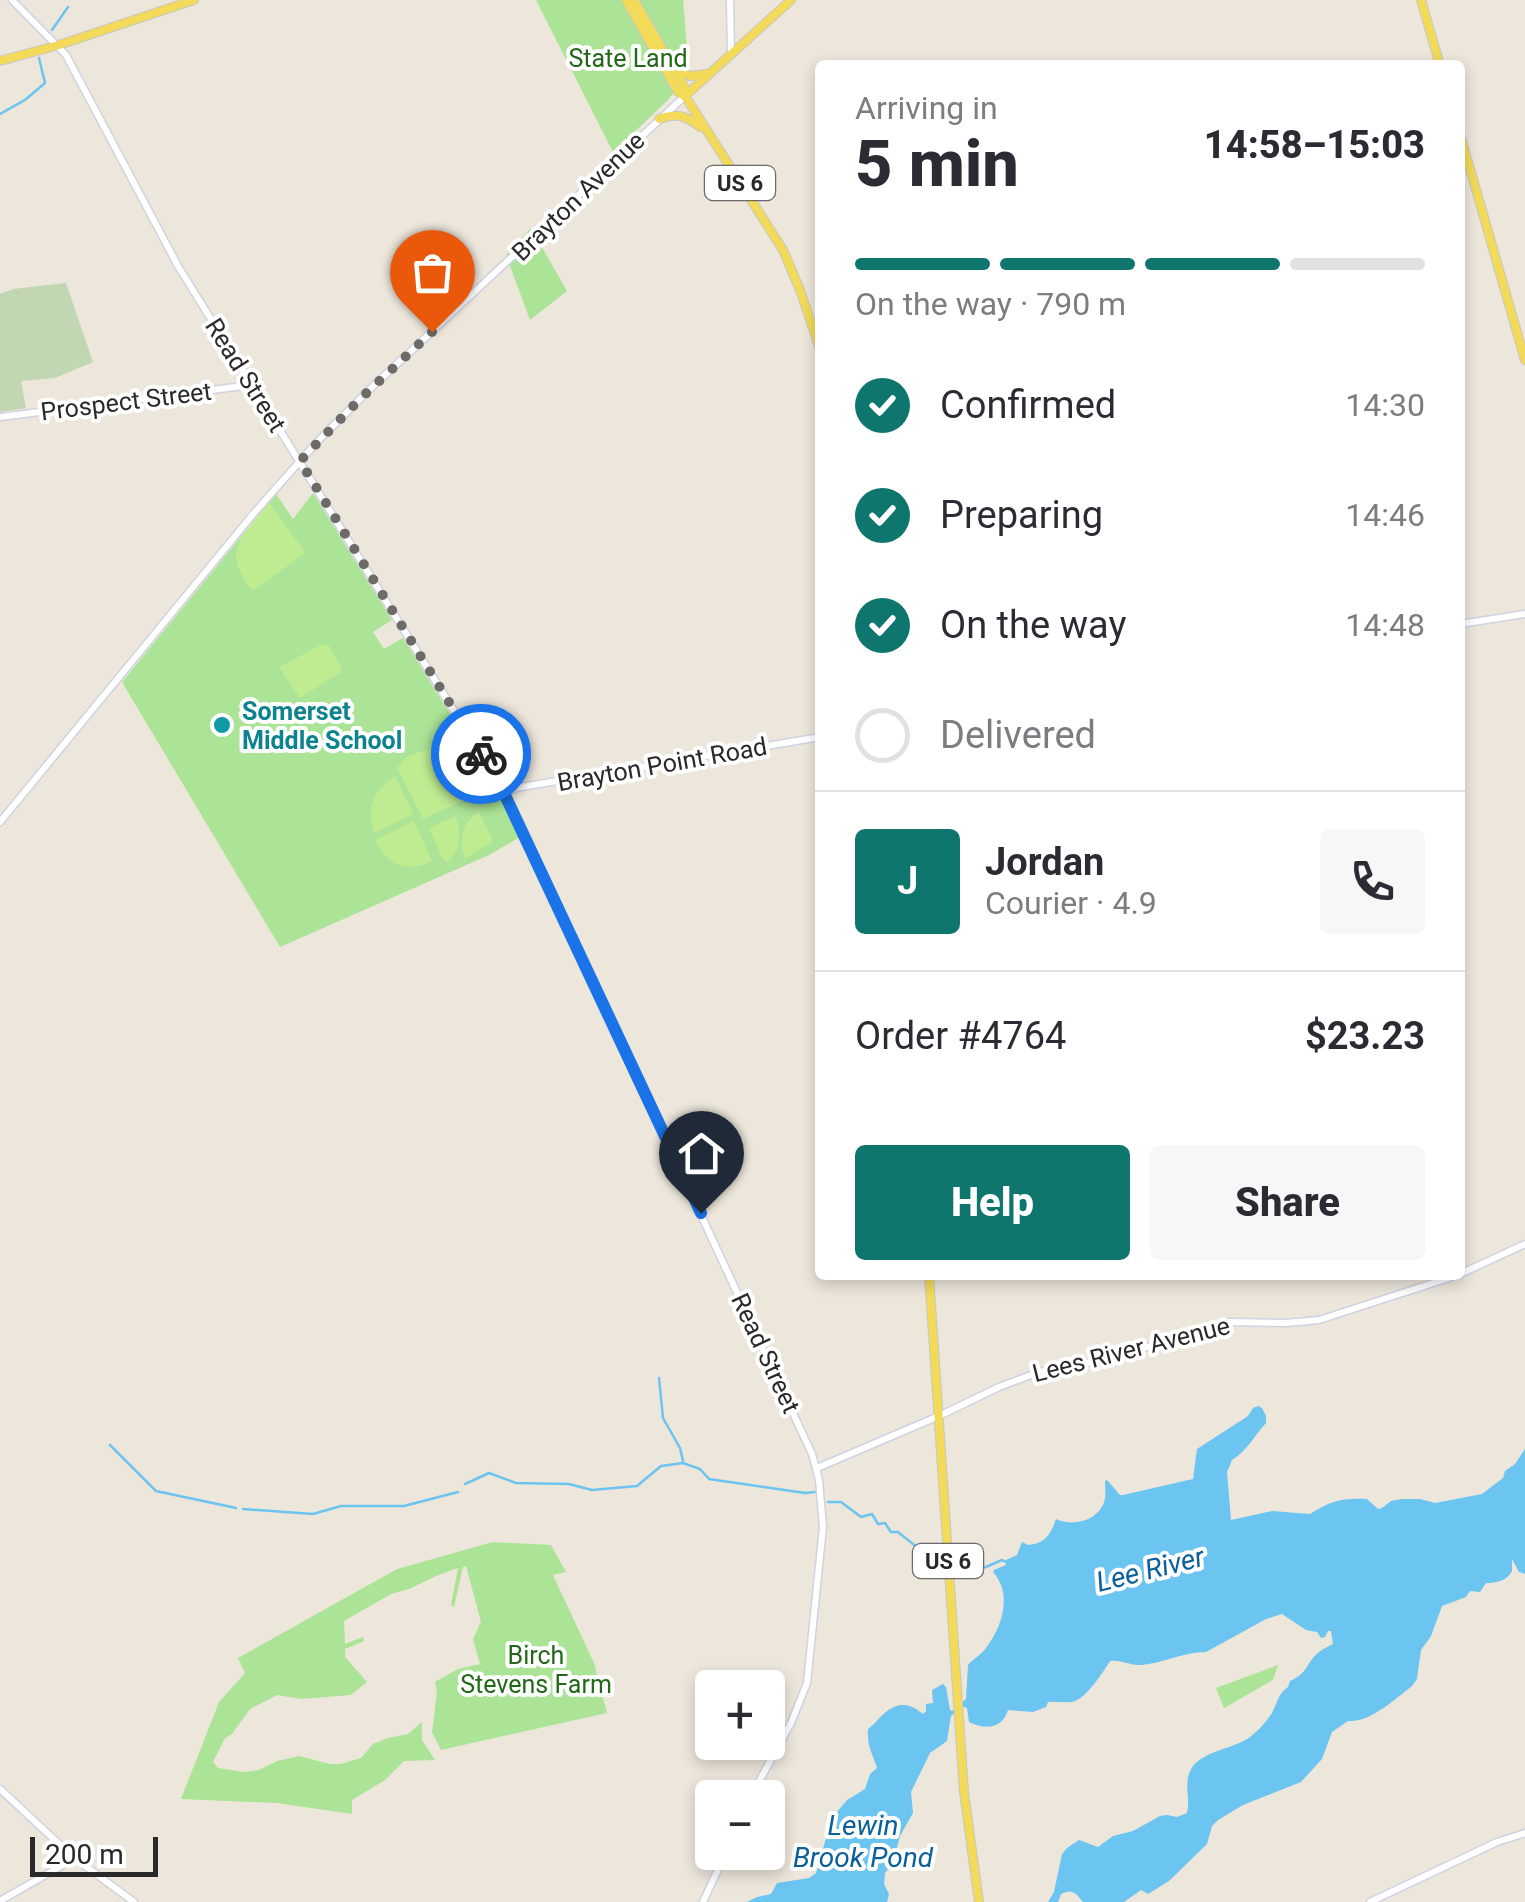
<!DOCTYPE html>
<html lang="en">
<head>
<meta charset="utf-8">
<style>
  :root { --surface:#fff; --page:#f7f7f7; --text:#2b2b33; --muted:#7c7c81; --line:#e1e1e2; --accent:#0f766e }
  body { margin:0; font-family:Roboto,sans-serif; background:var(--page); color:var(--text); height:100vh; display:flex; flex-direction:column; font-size:38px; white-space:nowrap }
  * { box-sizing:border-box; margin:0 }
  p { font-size:32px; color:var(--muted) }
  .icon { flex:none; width:55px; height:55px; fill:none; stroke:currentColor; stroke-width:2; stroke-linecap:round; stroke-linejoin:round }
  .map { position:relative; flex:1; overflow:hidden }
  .panel { position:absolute; left:815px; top:60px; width:650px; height:1220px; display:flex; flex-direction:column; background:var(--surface); border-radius:10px; box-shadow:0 5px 15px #0003 }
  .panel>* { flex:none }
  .buttons { position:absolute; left:695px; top:1670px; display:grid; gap:20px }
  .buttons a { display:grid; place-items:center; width:90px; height:90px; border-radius:10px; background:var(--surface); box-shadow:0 5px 15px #0003; font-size:50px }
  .scale { position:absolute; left:30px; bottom:25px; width:128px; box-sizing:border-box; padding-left:10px; border:5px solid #292929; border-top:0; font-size:28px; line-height:35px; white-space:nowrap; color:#292929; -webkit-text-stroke:8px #fff; paint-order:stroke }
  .pin { position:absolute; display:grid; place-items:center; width:85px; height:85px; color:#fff; margin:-102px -42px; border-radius:50% 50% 50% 0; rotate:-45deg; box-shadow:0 0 10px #0007 }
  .pin .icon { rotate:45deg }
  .courier { position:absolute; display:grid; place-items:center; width:100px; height:100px; margin:-50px; border:8px solid #1a73e8; border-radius:50%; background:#fff; color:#222; box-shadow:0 2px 12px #0007 }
  .summary em { font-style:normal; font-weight:800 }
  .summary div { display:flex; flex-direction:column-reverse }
  .summary { display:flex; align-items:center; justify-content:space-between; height:170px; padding:0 40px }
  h1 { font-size:65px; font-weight:800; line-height:75px }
  .bar { display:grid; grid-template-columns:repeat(4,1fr); gap:15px 10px; align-content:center; height:120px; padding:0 40px }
  .bar i { height:12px; border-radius:8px; background:var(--line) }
  .bar .current { background:var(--accent) }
  .bar p { grid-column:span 4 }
  .line { display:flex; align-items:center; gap:25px; padding:0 40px; border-top:2px solid var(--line) }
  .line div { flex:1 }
  .round { display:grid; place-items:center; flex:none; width:105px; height:105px; border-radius:10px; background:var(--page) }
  ol { padding:0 40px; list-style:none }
  li { display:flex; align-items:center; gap:30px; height:110px }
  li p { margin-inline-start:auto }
  li .icon { padding:10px; border-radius:50%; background:var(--accent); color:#fff; stroke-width:4 }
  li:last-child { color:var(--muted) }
  li i { width:55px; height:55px; border:5px solid var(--line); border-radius:50% }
  .action { display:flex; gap:20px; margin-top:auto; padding:20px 40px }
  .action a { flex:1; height:115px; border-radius:10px; background:var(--accent); color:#fff; font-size:40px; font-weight:800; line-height:115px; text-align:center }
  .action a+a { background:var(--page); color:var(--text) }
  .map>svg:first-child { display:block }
</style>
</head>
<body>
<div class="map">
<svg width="1525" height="1902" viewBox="0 0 1525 1902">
  <rect width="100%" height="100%" fill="#ece6db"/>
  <g fill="#abe496">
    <polygon points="536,0 683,0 689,71 668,100 613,152"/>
    <polygon points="531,228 567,291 530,320 506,255"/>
    <polygon points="313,493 392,620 373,632 384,649 403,638 500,795 520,837 489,855 280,947 122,682 276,494 293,519"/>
    <polygon points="493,1542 551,1545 566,1572 553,1575 594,1663 607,1713 441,1750 432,1732 437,1692 435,1682 458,1669 480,1664 473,1639 481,1622 466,1566 463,1567 454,1607 451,1605 458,1568 436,1576 409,1589 391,1594 344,1621 345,1644 363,1637 364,1641 345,1649 345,1657 367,1682 351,1695 301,1699 277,1695 250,1709 232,1734 225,1738 213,1762 218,1768 243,1772 259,1770 277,1761 299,1756 330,1764 340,1764 361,1758 373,1744 388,1738 408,1734 422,1722 422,1740 435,1760 404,1761 385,1780 352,1800 352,1814 277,1803 181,1799 219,1702 245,1673 238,1658 397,1569"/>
    <polygon points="1278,1665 1273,1680 1224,1708 1216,1688"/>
  </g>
  <polygon fill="#c1d6b2" points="66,283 93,362 55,378 21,381 26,408 0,412 0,294 13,289"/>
  <g fill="#bfeb91">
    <path d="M269,502L304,551V554L256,589H251C220,548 243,538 269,502Z"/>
    <polygon points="328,644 341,667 341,672 300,698 279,667 321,645"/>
    <path d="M441,744C464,749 471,772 481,792L423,819L397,768L406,757Z"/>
    <path d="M395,776L413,814L375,833C365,808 374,790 395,776Z"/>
    <path d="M479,812L493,841L465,859C458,839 461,823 479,812Z"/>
    <path d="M455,816C462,831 461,850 448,862L443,860L429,828Z"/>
    <path d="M414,821L432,861C406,874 387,865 375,840Z"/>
  </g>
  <path fill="#6cc4f0" d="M1258,1406L1262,1408L1266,1416V1423C1254,1436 1247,1451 1232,1460L1227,1472L1231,1520L1272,1511L1310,1514C1331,1501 1341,1498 1367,1499L1378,1509L1382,1508L1391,1501L1402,1499H1420L1435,1503L1482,1494L1503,1478L1505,1471L1515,1464L1525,1449V1574L1519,1572L1512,1559V1571C1507,1581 1496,1583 1486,1583L1480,1592L1470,1591L1466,1597L1442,1606L1431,1636L1421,1650L1417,1679L1412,1686C1395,1699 1370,1723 1348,1721L1332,1732L1322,1759L1301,1782L1243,1805L1218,1820L1212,1826L1207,1844L1169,1881L1148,1894L1141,1890L1124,1902H1083C1076,1893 1072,1888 1061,1894L1058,1902H1048L1054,1892L1062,1854L1067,1848L1079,1840L1098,1847L1113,1836L1133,1831L1160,1816L1167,1815L1177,1817L1187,1813C1191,1797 1182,1782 1193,1766C1206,1750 1234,1749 1250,1737C1258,1731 1267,1721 1272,1713C1278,1702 1277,1695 1288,1687L1290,1681C1309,1673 1306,1662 1319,1652C1322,1650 1330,1645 1333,1644L1331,1631H1328L1325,1637L1321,1638L1317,1632L1306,1630L1282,1614L1266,1619L1206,1652C1184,1652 1163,1663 1142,1665C1131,1666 1121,1659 1110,1661C1103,1672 1088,1696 1075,1701C1067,1704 1057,1701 1048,1702L1046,1707L1033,1712L1008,1710C1002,1729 986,1730 969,1722L967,1708L964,1707L951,1716L947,1741L930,1753L911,1792L913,1813L900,1836L893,1863L885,1873L884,1884L889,1894L887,1902H747L757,1897L771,1894L777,1883L809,1878L816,1873L829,1828L837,1812L847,1800L865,1789L870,1774L877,1768C874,1757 868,1748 868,1736C867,1727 869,1729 875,1723C889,1706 904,1697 923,1714L926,1711V1704L933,1703L932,1690L943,1684L946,1687L950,1710L952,1711L966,1699L968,1665C973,1659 981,1655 986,1648C1002,1627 1013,1594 993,1572L994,1570L1006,1565V1560L1017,1555L1022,1542L1028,1545C1045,1544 1051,1534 1056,1519C1072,1527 1100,1521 1105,1499C1106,1493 1105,1487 1105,1481L1107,1480L1120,1495H1123L1193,1479L1197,1449L1248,1416L1253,1408Z"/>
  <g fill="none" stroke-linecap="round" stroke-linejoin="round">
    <g stroke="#6cc4f0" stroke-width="2.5">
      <polyline points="52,30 68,7"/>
      <polyline points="0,114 25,100 45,83 39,58"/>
      <polyline points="659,1378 663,1418 680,1448 683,1461"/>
      <polyline points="110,1445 156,1491 236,1508"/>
      <polyline points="465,1484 489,1473 516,1483 569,1484 592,1490 637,1486 661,1466 683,1463 700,1469 709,1479 805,1493 815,1492"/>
      <polyline points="828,1502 841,1502 861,1517 872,1514 878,1524 885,1523 891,1532 898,1532 939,1565"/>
      <polyline points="243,1509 313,1514 341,1506 404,1506 458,1492"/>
      <polyline points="963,1570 986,1567 1002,1560 1009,1564"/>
    </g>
    <g stroke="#d0d2e3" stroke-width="9">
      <g id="secondary">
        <polyline points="12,0 66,55 178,266 505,793 812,1454 819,1480 823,1527 807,1683 791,1723 750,1798"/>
        <polyline points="730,0 731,54"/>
        <polyline points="0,417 251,385"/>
        <polyline points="1460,624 1525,614"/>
        <polyline points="505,793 515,788 820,737"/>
        <polyline points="0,822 254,513 317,442 370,389 685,96"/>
        <polyline points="1460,1274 1525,1244"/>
        <polyline points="817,1468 939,1416 999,1387 1039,1372 1109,1359 1228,1322 1286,1323 1319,1320 1458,1275"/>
        <polyline points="0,1789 73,1857 134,1902"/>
        <polyline points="0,1901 61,1866 73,1857"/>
        <polyline points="703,1902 726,1852"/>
        <polyline points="1370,1902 1497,1842 1525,1833"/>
      </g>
    </g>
    <g stroke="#c7c7c7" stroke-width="10">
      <g id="primary">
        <polyline points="626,0 678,92 685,96 783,250 800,290 820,349"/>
        <polyline points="634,0 684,86 685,96"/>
        <polyline points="1421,0 1440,65"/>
        <polyline points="0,61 59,45 194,0"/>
        <polyline points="677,69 690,76 706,74"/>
        <polyline points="685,96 791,0"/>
        <path d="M659,119C676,113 686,115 700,127"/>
        <polyline points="1460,134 1525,360"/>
        <polyline points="929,1275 964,1792 979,1902"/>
      </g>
    </g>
    <use href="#secondary" stroke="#fff" stroke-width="6"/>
    <use href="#primary" stroke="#f3da59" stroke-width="8"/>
  </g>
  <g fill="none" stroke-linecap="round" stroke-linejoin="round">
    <polyline stroke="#6d6b67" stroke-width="10" stroke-dasharray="0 18" points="432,332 359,400 300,461 481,754"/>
    <polyline stroke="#1a73e8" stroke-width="12" points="481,754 504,793 701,1213"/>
  </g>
  <circle fill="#0f9aa8" stroke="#fff" stroke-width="4" cx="222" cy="725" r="10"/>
  <g text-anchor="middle" stroke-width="8" stroke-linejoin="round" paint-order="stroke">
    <g fill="#fff" stroke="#696969" stroke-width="2.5">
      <rect x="705" y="166" width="70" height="34" rx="8"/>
      <rect x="913" y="1544" width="70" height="34" rx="8"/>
    </g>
    <g font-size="22" font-weight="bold" fill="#292929">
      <text x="740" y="191">US 6</text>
      <text x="948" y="1569">US 6</text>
    </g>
    <g font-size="25" fill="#236719" stroke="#fff">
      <text x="628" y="67">State Land</text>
      <text x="536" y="1664">Birch<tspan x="536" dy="29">Stevens Farm</tspan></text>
    </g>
    <g font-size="25" fill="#292929" stroke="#fff">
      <text transform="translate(578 196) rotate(-44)" y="9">Brayton Avenue</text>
      <text transform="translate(246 375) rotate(58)" y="9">Read Street</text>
      <text transform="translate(126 401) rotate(-7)" y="9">Prospect Street</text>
      <text transform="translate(662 764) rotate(-10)" y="9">Brayton Point Road</text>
      <text transform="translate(1131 1349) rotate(-14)" y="9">Lees River Avenue</text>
      <text transform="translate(766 1353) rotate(65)" y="9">Read Street</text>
    </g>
    <g font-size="25" font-weight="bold" fill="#0d838f" stroke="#fff" text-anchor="start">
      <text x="242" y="720">Somerset<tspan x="242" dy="29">Middle School</tspan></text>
    </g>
    <g font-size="28" font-style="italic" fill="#0b609c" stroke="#fff">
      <text transform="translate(1150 1569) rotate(-14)" y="10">Lee River</text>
      <text x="863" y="1835">Lewin<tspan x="863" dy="32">Brook Pond</tspan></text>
    </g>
  </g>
</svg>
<div class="buttons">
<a>+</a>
<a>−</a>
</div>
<div class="scale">200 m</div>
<div class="pin" style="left:432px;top:332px;background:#ea580c"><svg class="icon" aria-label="bag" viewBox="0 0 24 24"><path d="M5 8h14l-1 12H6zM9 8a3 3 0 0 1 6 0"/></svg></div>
<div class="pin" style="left:701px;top:1213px;background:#1f2937"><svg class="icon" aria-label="home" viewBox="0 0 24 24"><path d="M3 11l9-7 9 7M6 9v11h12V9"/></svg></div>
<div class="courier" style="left:481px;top:754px"><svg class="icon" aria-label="bike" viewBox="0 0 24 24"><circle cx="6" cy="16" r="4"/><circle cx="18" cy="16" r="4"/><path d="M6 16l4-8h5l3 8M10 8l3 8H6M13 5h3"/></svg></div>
<section class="panel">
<div class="summary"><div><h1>5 min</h1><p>Arriving in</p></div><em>14:58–15:03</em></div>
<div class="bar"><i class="current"></i><i class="current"></i><i class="current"></i><i></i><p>On the way · 790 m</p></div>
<ol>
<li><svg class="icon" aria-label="check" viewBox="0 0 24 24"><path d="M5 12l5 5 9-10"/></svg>Confirmed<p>14:30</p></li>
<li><svg class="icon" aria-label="check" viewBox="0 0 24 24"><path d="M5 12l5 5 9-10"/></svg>Preparing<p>14:46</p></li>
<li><svg class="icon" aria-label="check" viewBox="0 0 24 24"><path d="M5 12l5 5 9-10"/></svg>On the way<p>14:48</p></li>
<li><i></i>Delivered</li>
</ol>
<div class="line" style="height:180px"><b class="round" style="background:var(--accent);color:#fff">J</b><div><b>Jordan</b><p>Courier · 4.9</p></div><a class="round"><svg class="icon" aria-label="phone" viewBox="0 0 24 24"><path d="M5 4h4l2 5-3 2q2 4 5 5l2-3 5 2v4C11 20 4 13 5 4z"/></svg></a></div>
<div class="line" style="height:130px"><div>Order #4764</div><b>$23.23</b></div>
<div class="action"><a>Help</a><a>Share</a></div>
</section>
</div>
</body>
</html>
